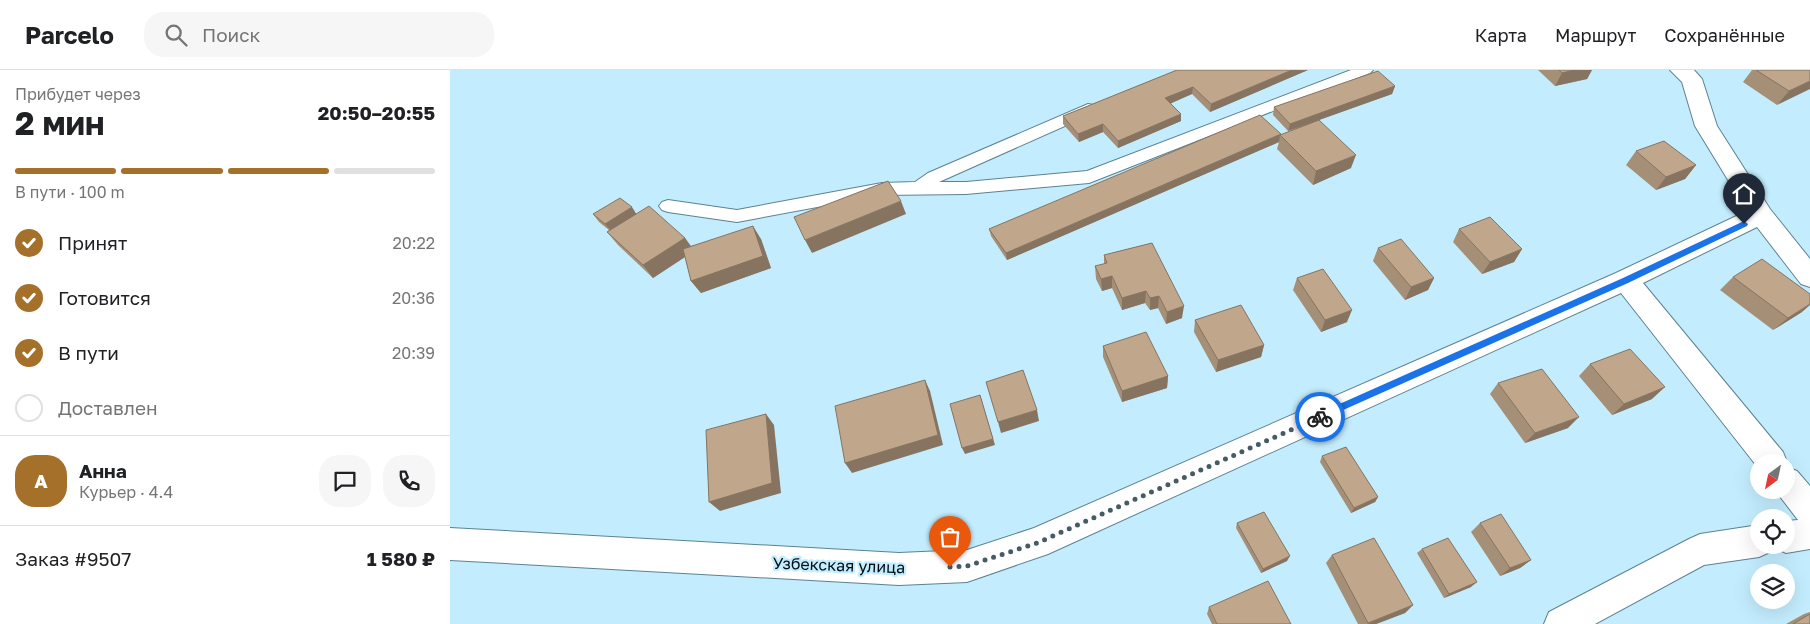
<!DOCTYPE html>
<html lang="ru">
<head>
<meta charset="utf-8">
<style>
  :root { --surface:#fff; --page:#f6f6f6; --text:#202124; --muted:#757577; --line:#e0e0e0; --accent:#a5702a }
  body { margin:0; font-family:"Golos Text",sans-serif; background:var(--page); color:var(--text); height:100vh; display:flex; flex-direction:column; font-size:19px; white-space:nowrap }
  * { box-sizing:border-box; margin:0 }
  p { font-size:16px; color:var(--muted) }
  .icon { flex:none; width:28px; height:28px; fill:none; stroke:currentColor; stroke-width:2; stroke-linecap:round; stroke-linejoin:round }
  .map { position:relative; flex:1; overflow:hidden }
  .side { display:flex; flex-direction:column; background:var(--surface); width:450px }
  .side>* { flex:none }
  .needle { width:32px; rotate:213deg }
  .tools { position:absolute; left:1300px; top:384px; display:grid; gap:10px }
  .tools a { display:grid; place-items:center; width:45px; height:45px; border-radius:50%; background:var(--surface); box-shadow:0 5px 20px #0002; font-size:25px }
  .pin { position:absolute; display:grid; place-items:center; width:42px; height:42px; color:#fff; margin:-51px -21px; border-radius:50% 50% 50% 0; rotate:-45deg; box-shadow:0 0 5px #0007 }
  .pin .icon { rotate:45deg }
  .courier { position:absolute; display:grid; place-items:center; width:50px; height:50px; margin:-25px; border:4px solid #1a73e8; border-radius:50%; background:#fff; color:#222; box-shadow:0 1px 6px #0007 }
  .overview em { font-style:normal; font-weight:700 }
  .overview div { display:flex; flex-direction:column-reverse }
  .overview { display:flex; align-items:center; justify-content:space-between; height:85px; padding:0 15px }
  h1 { font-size:32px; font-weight:700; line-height:38px }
  .bar { display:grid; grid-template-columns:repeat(4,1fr); gap:8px 5px; align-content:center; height:60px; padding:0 15px }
  .bar i { height:6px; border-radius:4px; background:var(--line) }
  .bar .on { background:var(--accent) }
  .bar p { grid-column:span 4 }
  .line { display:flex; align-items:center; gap:12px; padding:0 15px; border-top:1px solid var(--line) }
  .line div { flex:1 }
  .round { display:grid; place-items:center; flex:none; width:52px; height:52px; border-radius:20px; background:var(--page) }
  ol { padding:0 15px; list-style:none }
  li { display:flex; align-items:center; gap:15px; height:55px }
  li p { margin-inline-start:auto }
  li .icon { padding:5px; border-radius:50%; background:var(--accent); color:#fff; stroke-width:4 }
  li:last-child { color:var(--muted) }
  li i { width:28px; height:28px; border:2px solid var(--line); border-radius:50% }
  header { display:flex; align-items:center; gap:30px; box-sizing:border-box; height:70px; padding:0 25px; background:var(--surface); border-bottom:1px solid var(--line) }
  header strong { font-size:24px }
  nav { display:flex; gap:28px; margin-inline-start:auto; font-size:18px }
  .search { width:350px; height:45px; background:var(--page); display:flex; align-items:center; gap:12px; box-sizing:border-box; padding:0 18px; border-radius:20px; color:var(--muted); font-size:19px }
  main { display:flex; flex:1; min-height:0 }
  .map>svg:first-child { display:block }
</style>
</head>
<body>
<header>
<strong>Parcelo</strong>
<div class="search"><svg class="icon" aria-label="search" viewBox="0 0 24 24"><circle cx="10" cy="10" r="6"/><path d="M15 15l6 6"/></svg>Поиск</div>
<nav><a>Карта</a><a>Маршрут</a><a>Сохранённые</a></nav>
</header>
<main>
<section class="side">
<div class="overview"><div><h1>2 мин</h1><p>Прибудет через</p></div><em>20:50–20:55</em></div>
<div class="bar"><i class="on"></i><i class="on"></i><i class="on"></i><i></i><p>В пути · 100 m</p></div>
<ol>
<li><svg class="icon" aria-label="check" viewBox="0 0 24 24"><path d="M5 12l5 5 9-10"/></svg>Принят<p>20:22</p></li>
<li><svg class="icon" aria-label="check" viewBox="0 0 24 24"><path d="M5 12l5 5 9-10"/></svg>Готовится<p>20:36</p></li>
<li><svg class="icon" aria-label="check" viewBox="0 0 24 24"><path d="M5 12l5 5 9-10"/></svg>В пути<p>20:39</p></li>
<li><i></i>Доставлен</li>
</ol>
<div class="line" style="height:90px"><b class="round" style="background:var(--accent);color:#fff">А</b><div><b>Анна</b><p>Курьер · 4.4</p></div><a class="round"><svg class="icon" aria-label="chat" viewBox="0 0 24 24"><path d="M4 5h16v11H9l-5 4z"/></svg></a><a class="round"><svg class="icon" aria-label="phone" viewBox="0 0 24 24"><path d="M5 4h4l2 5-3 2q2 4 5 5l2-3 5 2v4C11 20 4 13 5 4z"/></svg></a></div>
<div class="line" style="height:65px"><div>Заказ #9507</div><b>1 580 ₽</b></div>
</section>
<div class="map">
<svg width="1360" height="554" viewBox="0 0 1360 554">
  <rect width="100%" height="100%" fill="#c3edfe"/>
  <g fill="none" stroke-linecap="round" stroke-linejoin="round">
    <g stroke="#5b8292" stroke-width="2">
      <polygon id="service" points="901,0 923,0 920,3 639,113 516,124 432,125 287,152 218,142 212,140 209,136 212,132 218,130 287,140 432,113 465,112 478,103 638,34 644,35 646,39 644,43 489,112 516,112 637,101"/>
    </g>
    <g stroke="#5b8292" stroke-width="2">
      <g id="minor">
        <polygon points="1220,0 1244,0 1252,9 1267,56 1320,139 1360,189 1360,217 1351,214 1307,157 1193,213 1333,382 1337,392 1336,394 1309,392 1309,399 1171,223 598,484 517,512 449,515 0,490 0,458 449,483 517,480 584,458 1166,203 1297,141 1245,56 1232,12"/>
        <polygon points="1336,397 1347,401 1360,416 1360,479 1336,483 1325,478 1323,475 1320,482 1309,487 1254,495 1145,554 1094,554 1099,542 1239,469 1250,464 1309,455 1309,475 1336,475 1336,451 1348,450 1325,420 1336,420"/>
      </g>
    </g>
    <use href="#service" fill="#fff" fill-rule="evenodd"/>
    <use href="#minor" fill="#fff" fill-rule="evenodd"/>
  </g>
  <g fill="#a58f77">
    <polygon points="727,0 858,0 760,42 742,24 721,33 731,51 668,78 653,62 629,72 613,54 613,46"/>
    <polygon points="1088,0 1142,0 1137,9 1105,16"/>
    <polygon points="1302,0 1360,0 1327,35 1293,12"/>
    <polygon points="945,16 942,24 869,50 901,98 863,115 827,79 829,72 557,190 541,166 539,159 831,65 854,56 838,61 823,45 824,37"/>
    <polygon points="1186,81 1246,95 1235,109 1206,120 1176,95"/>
    <polygon points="143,144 187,144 235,168 241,176 311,169 321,198 251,223 241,211 235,187 203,208 168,175 157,162 159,160 149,152"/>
    <polygon points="1009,159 1072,179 1064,192 1032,204 1003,172"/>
    <polygon points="702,173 732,248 716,254 708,238 700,240 695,233 672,240 662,218 652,221 646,209 645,196 654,194 654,185"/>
    <polygon points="928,178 984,208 978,220 955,230 923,191"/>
    <polygon points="1283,207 1352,242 1323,260 1270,220"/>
    <polygon points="847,208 897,252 871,262 843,220"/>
    <polygon points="745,250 814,275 811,287 766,302 744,262"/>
    <polygon points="653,276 718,306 717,318 672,332 653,287"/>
    <polygon points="1140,294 1202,329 1162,345 1129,306"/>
    <polygon points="1048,313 1118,358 1075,373 1040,324"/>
    <polygon points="872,386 928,427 925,432 901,443 870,392"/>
    <polygon points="787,453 837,491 811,503 786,458"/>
    <polygon points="1030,453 1081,490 1070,498 1050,506 1021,462"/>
    <polygon points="972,479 1021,517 994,528 967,483"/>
    <polygon points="882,485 963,535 955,543 926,554 908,554 876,493"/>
    <polygon points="759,537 841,554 762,554 757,544"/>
    <polygon points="1360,542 1360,554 1336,554 1354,544"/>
  </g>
  <g fill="#867461">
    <polygon points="842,0 858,0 760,42 761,34"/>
    <polygon points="1124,0 1142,0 1137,9 1105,16 1112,3"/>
    <polygon points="1360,11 1360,19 1327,35 1339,21"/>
    <polygon points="945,16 942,24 838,61 840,54"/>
    <polygon points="743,17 742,24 715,36 715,28"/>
    <polygon points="731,44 731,51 668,78 668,71"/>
    <polygon points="653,54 653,62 629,72 628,64"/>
    <polygon points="831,64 830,65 829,72 557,190 556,183"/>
    <polygon points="906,85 901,98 863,115 866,101"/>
    <polygon points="1246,95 1235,109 1206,120 1216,107"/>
    <polygon points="451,131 456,144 362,183 355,170"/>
    <polygon points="182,137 187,145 161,161 155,154"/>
    <polygon points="303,156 311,169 321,198 251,223 241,211"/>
    <polygon points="235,168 244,181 203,208 193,195"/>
    <polygon points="1072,179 1064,192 1032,204 1040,192"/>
    <polygon points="662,206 662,218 652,221 651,209"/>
    <polygon points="984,208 978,220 955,230 961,217"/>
    <polygon points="696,221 695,233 672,240 672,228"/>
    <polygon points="709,226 708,238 700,240 700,228"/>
    <polygon points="1360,234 1360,235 1352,242 1323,260 1338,248"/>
    <polygon points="734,236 732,248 716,254 717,242"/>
    <polygon points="902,240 897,252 871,262 875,250"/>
    <polygon points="814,275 811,287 766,302 768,290"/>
    <polygon points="718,306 717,318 672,332 672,321"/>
    <polygon points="475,310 480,321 493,375 402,403 395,393"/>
    <polygon points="1215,317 1202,329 1162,345 1174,334"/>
    <polygon points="530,325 545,375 515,384 512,378"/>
    <polygon points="587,340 589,351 551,363 548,352"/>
    <polygon points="316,344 324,355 331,423 270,441 259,432"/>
    <polygon points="1129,347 1118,358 1075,373 1085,363"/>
    <polygon points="928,427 925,432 901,443 904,438"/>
    <polygon points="840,486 837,491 811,503 813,499"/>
    <polygon points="1081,490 1070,498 1050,506 1060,498"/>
    <polygon points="1027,512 1021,517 994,528 999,524"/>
    <polygon points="963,535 955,543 926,554 917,554"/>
  </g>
  <g fill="#c0a68a" stroke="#867461">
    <polygon points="727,0 842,0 761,34 743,17 715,28 731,44 668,71 653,54 628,64 613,46"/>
    <polygon points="1109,0 1124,0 1112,3"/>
    <polygon points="1306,0 1360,0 1360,11 1339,21"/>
    <polygon points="928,1 945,16 840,54 824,37"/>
    <polygon points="810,45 831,64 556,183 539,159"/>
    <polygon points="869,50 906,85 866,101 830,65"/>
    <polygon points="1214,71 1246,95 1216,107 1186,81"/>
    <polygon points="438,111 451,131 355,170 344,147"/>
    <polygon points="170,128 182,137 155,154 143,144"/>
    <polygon points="199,136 235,168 193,195 157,162"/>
    <polygon points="1040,147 1072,179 1040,192 1009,159"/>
    <polygon points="303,156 313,186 241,211 233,179"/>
    <polygon points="951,169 984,208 961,217 928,178"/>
    <polygon points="702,173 734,236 717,242 709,226 700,228 696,221 672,228 662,206 651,209 645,196 657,193 654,185"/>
    <polygon points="1312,189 1360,224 1360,234 1338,248 1283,207"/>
    <polygon points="873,199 902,240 875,250 847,208"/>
    <polygon points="791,235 814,275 768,290 745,250"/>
    <polygon points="696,262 718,306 672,321 653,276"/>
    <polygon points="1180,279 1215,317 1174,334 1140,294"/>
    <polygon points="1092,299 1129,347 1085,363 1048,313"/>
    <polygon points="573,300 587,340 548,352 536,312"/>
    <polygon points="475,310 488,365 395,393 385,336"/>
    <polygon points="530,325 543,369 512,378 500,334"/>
    <polygon points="316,344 322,413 259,432 256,360"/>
    <polygon points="896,377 928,427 904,438 872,386"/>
    <polygon points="814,442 840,486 813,499 787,453"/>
    <polygon points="1051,444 1081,490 1060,498 1030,453"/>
    <polygon points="924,468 963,535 918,553 882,485"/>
    <polygon points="998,468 1027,512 999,524 972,479"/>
    <polygon points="818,511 841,554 767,554 759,537"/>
    <polygon points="1360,544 1360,554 1343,554"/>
  </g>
  <polygon fill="#1a73e8" points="1294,151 1298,154 1297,156 1178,213 873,349 870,351 866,347 867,344 1173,208"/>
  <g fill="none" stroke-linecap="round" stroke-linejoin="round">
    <polyline stroke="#455b65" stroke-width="5" stroke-dasharray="0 9" points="500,497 517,496 587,473 870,347"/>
  </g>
  <g text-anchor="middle" stroke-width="4.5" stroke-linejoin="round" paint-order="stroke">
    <g font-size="16" fill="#010d13" stroke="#c3edfe">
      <text transform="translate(389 495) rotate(2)" y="6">Узбекская улица</text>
    </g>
  </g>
</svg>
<div class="tools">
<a><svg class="needle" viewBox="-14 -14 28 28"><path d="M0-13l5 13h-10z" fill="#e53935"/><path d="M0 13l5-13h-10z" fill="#757577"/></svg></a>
<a><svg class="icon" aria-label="locate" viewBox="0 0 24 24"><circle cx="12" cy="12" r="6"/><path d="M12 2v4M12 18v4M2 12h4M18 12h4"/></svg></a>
<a><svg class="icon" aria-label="layers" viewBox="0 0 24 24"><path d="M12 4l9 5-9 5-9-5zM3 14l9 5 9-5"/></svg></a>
</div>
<div class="pin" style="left:500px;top:497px;background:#ea580c"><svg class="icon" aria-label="bag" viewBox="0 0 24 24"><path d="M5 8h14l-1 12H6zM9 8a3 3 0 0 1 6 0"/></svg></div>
<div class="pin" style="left:1294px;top:154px;background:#1f2937"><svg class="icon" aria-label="home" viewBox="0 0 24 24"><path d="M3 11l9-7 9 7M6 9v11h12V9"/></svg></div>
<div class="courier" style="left:870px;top:347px"><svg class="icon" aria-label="bike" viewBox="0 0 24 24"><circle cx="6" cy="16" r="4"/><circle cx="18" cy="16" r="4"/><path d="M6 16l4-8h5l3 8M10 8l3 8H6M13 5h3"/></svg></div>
</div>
</main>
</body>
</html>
